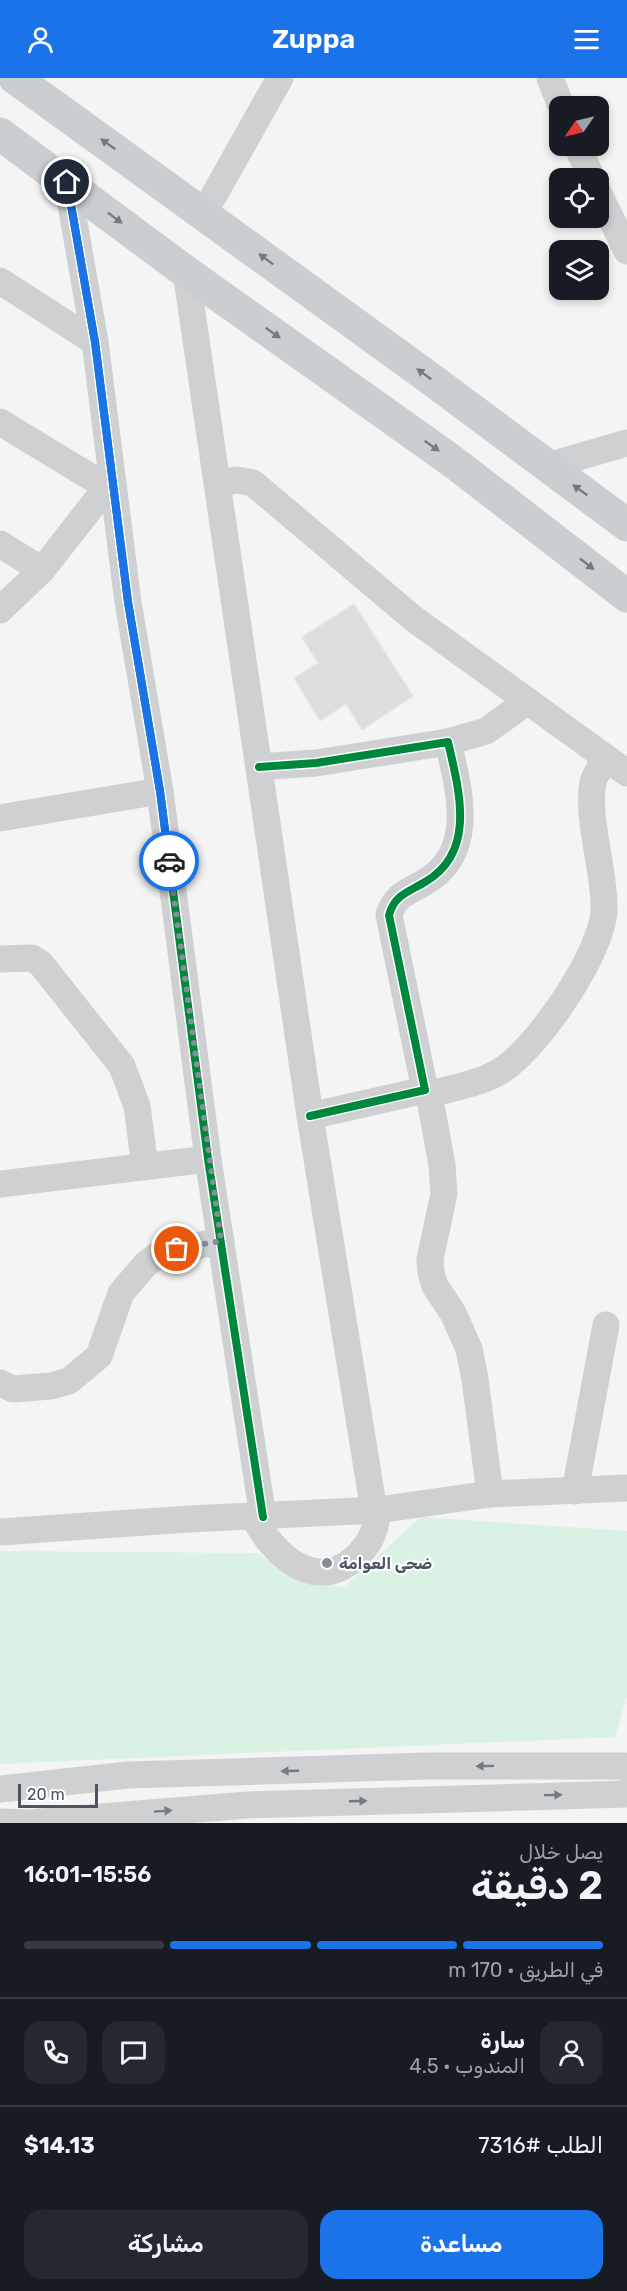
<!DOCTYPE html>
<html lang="ar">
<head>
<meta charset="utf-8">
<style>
  :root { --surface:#171b24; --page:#242831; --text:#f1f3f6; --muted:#9ea1a6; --line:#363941; --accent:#1a73e8 }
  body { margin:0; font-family:Rubik,"Noto Naskh Arabic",sans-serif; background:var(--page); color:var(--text); direction:rtl; height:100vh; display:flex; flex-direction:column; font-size:22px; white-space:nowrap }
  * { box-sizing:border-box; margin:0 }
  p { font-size:20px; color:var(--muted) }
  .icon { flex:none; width:33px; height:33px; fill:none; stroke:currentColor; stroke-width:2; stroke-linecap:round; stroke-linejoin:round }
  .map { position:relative; height:1745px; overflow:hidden; direction:ltr }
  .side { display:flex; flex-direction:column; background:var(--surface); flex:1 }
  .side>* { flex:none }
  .needle { width:39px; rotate:236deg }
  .buttons { position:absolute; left:549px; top:18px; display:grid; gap:12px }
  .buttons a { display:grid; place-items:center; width:60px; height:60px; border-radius:12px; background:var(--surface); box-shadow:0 3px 9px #0003; font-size:30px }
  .scale { position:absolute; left:18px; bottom:15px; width:80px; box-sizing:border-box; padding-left:6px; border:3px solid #4a5661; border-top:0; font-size:16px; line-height:21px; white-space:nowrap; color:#4a5661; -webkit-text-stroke:4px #fff; paint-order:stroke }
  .pin { position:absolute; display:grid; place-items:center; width:51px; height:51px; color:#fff; margin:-26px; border:3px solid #fff; border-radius:50%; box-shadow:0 2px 6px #0007 }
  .courier { position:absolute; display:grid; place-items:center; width:60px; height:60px; margin:-30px; border:4px solid #1a73e8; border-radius:50%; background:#fff; color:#222; box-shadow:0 2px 8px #0007 }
  .summary em { font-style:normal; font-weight:600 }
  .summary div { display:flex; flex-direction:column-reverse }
  .summary { display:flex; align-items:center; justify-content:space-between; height:102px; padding:0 24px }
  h1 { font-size:39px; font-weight:600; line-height:45px }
  .bar { display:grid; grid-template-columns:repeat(4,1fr); gap:9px 6px; align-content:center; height:72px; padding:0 24px }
  .bar i { height:8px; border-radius:4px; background:var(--line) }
  .bar .selected { background:var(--accent) }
  .bar p { grid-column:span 4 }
  .line { display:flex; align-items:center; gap:15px; padding:0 24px; border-top:2px solid var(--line) }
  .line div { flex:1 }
  .round { display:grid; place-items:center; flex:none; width:63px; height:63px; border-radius:18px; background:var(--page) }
  .button { display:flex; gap:12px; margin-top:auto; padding:12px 24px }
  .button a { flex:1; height:69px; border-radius:18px; background:var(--accent); color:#fff; font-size:24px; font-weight:600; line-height:69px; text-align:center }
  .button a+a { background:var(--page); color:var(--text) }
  header { display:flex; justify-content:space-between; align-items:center; height:78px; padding:0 24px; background:var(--accent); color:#fff; font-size:27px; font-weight:600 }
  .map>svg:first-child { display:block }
</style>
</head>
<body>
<header><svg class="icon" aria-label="menu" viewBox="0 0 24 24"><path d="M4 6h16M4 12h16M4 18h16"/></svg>Zuppa<svg class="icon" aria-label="person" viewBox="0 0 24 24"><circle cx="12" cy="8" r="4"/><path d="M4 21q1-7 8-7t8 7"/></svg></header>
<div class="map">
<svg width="627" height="1745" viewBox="0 0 627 1745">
  <rect width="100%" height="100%" fill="#f4f4f4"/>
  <polygon fill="#d9f2e3" points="421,1439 627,1453 627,1618 615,1659 0,1686 0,1473 258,1475 285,1495 343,1510"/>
  <polygon fill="#ddddde" stroke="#e5e6e7" stroke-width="1.5" points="354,526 413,618 362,652 346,626 320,643 294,600 318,585 302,559"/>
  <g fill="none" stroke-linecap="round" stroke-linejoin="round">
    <g stroke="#ced0d2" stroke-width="27">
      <polyline points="550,0 561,28"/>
      <polyline points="577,68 592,100"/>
      <polyline points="67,104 95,264 128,524 160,713 208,1081 263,1439"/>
      <polyline points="598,114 627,173"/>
      <polyline points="204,135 280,0"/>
      <polyline points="186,194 310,1038 374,1433"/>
      <polyline points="0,203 95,264"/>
      <polyline points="0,344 107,409 113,409"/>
      <polyline points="547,388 627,365"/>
      <polyline points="218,405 237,402 253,405 414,541 627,695"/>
      <polyline points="0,466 42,492"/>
      <polyline points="0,532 42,492 107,409"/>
      <polyline points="448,664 486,653 528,623"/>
      <path d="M259,689L316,685L448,664C459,712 477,774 425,804C409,814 395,816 389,837L425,1012L310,1038"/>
      <polyline points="0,740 160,713"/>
      <polyline points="0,881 32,880 41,886 122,988 137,1028 145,1089"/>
      <path d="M425,1012L429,1016C453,1010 478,1006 499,994C536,973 603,874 604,832C605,792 586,740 593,704C595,696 602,687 606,680"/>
      <polyline points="429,1016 442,1087 444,1116 430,1181 431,1195 435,1208 453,1235 469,1271 475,1301 490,1416"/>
      <polyline points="0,1106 208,1081"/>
      <polyline points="0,1305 13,1311 51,1308 69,1303 99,1278 121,1215 146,1186 161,1175 221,1163"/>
      <polyline points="575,1413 606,1247"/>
      <path d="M254,1439C272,1476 315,1516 355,1480C370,1466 376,1453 378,1432"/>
      <polyline points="0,1454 189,1441 378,1432 490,1416 627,1410"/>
      <polyline points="0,1711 128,1697 427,1688 624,1688 627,1690"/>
      <polyline points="0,1744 29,1745 247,1727 627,1716"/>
    </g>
    <g stroke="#caced1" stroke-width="33">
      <polyline points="15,0 424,296 627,447"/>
      <polyline points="0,56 186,194 452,383 627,518"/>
    </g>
    <g stroke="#fff" stroke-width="11">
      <g id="cycleway">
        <polyline points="67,104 95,264 128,524 160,713 208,1081 263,1439"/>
        <path d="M259,689L316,685L448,664C459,712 477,774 425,804C409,814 395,816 389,837L425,1012L310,1038"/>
      </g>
    </g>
    <use href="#cycleway" stroke="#00873e" stroke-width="8"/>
  </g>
  <defs><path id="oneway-solid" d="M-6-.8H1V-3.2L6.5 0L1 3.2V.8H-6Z" transform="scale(1.5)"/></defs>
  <g fill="#707a83">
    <use href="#oneway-solid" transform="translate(108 66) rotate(-144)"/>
    <use href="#oneway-solid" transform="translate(115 140) rotate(37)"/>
    <use href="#oneway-solid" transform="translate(266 181) rotate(-143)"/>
    <use href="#oneway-solid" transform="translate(273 255) rotate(35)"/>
    <use href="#oneway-solid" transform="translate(424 296) rotate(-144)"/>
    <use href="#oneway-solid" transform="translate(432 368) rotate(35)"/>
    <use href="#oneway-solid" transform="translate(580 412) rotate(-144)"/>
    <use href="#oneway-solid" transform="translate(587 486) rotate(38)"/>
  </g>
  <g fill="#727b83">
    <use href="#oneway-solid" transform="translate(485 1688) rotate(179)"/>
    <use href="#oneway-solid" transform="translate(290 1693) rotate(178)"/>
    <use href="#oneway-solid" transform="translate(553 1717) rotate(-1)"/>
    <use href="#oneway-solid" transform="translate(358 1723) rotate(-2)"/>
    <use href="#oneway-solid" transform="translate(163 1733) rotate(-4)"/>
  </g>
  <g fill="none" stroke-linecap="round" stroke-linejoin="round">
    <polyline stroke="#868d94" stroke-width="6" stroke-dasharray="0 10.8" points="169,783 221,1163 177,1171"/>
    <polyline stroke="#1a73e8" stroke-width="8" points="67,104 95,264 128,524 160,713 169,783"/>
  </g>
  <circle fill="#868d94" stroke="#fff" stroke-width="2" cx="327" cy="1485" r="6"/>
  <g text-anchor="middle" stroke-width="4.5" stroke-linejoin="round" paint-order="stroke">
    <g font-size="16" font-weight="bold" fill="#4a5661" stroke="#fff" text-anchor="start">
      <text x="339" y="1491">ضحى العوامة</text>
    </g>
  </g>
</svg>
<div class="buttons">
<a><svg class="needle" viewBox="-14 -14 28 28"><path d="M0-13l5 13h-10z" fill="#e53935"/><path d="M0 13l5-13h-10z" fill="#9ea1a6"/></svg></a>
<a><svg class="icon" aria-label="locate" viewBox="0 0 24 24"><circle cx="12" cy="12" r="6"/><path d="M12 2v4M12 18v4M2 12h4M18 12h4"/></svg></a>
<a><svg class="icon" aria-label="layers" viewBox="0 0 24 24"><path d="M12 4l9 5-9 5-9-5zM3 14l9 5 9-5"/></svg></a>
</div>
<div class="scale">20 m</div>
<div class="pin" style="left:177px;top:1171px;background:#ea580c"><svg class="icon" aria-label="bag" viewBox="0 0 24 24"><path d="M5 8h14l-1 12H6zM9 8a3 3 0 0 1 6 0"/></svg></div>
<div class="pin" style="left:67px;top:104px;background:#1f2937"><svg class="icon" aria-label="home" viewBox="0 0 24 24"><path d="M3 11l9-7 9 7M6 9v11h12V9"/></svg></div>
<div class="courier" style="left:169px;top:783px"><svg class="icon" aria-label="car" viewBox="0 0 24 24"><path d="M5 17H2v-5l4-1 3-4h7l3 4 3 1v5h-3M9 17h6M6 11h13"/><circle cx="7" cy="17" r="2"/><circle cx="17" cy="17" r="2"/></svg></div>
</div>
<section class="side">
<div class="summary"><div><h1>2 دقيقة</h1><p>يصل خلال</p></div><em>15:56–16:01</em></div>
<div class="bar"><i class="selected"></i><i class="selected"></i><i class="selected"></i><i></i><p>في الطريق · 170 m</p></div>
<div class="line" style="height:108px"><a class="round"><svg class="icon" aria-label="person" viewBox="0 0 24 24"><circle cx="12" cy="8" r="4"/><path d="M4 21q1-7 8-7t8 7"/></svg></a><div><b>سارة</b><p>المندوب · 4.5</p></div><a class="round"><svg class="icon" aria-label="chat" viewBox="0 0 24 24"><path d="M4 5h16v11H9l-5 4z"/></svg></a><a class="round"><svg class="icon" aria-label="phone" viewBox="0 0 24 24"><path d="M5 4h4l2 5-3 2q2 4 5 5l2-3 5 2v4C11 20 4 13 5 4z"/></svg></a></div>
<div class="line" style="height:78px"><div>الطلب #7316</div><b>$14.13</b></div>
<div class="button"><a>مساعدة</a><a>مشاركة</a></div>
</section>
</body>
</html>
